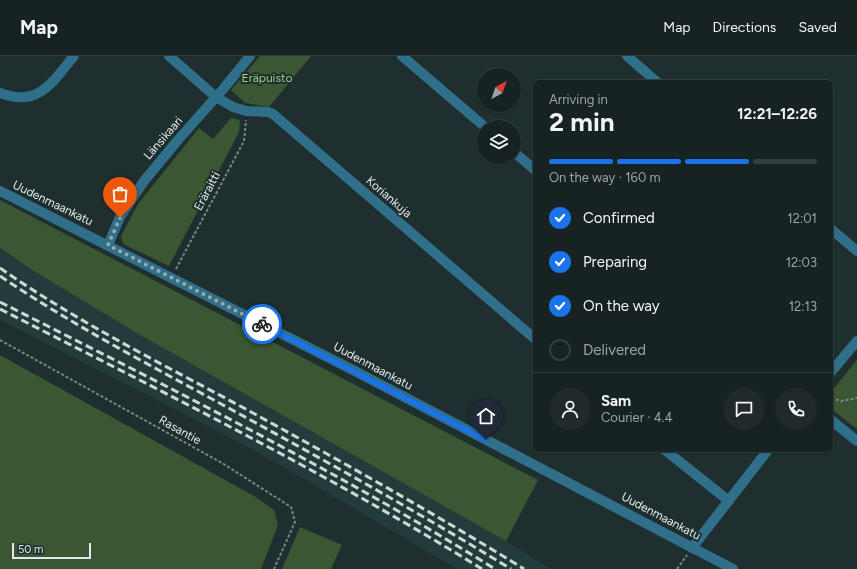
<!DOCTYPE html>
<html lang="en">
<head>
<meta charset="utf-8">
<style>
  :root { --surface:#172222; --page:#202a2a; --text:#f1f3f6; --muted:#9ea4a5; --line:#363f40; --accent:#1a73e8 }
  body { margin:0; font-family:Figtree,sans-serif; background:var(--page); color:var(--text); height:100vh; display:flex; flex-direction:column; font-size:15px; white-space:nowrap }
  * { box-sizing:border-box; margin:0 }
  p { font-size:13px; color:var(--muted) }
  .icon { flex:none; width:22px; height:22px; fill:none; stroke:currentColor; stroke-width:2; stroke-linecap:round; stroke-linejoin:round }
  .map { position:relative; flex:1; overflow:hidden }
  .sheet { position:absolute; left:533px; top:24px; width:300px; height:372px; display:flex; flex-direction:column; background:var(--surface); border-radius:6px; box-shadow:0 1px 3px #0004,0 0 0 1px var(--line) }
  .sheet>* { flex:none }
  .needle { width:26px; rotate:40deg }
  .buttons { position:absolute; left:477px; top:12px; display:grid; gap:8px }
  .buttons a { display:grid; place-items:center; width:44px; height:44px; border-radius:50%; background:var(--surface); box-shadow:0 1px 3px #0004,0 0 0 1px var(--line); font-size:20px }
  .scale { position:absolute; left:12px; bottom:10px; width:79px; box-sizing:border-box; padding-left:4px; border:2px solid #e0eaea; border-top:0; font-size:11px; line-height:14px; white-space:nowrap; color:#e0eaea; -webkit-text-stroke:3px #1f2e2e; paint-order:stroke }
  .pin { position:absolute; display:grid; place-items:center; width:34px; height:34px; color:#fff; margin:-41px -17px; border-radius:50% 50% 50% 0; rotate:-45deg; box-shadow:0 0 4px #0007 }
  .pin .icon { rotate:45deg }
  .courier { position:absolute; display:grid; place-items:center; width:40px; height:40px; margin:-20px; border:3px solid #1a73e8; border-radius:50%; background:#fff; color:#222; box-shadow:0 1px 5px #0007 }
  .summary em { font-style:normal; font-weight:700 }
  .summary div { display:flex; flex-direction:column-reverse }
  .summary { display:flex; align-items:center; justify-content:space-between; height:68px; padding:0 16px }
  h1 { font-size:26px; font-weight:700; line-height:30px }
  .bar { display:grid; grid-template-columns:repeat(4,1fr); gap:6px 4px; align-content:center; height:48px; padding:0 16px }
  .bar i { height:5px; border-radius:3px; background:var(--line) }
  .bar .active { background:var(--accent) }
  .bar p { grid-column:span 4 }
  .line { display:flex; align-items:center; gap:10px; padding:0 16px; border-top:1px solid var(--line) }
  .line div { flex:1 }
  .round { display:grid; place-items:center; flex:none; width:42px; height:42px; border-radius:21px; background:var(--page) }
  ol { padding:0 16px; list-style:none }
  li { display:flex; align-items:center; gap:12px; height:44px }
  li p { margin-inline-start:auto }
  li .icon { padding:4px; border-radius:50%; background:var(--accent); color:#fff; stroke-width:4 }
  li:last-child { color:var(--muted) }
  li i { width:22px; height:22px; border:2px solid var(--line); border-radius:50% }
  header { display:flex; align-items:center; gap:24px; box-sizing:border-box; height:56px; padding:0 20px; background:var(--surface); border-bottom:1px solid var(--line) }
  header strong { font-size:19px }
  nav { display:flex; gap:22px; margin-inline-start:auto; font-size:14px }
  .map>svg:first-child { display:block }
</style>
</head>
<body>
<header>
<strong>Map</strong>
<nav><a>Map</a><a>Directions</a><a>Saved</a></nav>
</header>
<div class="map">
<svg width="857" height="513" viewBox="0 0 857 513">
  <rect width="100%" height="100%" fill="#1f2e2e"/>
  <polygon fill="#233b3b" points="0,193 142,280 506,485 551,513 457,513 278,408 214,373 0,264"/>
  <g fill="#3a5632">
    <polygon points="260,0 311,0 269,51 245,47 231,34"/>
    <polygon points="231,62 240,64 239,76 169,210 125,189 122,185 121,180 138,148 199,72 213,83"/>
    <polygon points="0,144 538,424 506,485 142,280 34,215 0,192"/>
    <polygon points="0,299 254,440 274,454 278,469 261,513 0,513"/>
    <polygon points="857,304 857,373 831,353 831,336"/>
    <polygon points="300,471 342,489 331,513 282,513"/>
  </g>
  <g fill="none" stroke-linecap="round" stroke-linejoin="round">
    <g stroke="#798686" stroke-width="2" stroke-dasharray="3 2" stroke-linecap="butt">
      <polyline points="176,213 244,85 246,64"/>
      <polyline points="0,284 222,407 291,451 295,466 274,513"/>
      <polyline points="831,342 841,345 857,342"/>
      <polyline points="677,513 687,499"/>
    </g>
    <g stroke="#2f6f89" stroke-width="10">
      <polyline points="169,0 216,41 233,51 246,55 268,56 273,58 535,283"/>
      <polyline points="402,0 485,71"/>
      <polyline points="627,0 657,26"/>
      <path d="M0,37C39,52 52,26 74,0"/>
      <polyline points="514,96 535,114"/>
      <polyline points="0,135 351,313 733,513"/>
      <polyline points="831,173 857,195"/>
      <polyline points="108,189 120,161 144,125 178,84 224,32 250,0"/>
      <polyline points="831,316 857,285"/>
      <polyline points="831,364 857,385"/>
      <polyline points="665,394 729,445"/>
      <polyline points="692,492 768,394"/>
    </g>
    <g stroke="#ccd7d7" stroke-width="3" stroke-dasharray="8 4" stroke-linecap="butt">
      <path d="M0,212C76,265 160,307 242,351C337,403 432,456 524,513"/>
      <path d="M0,220C68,266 140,304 212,343C313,398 413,453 511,513"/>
      <path d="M0,246C168,331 336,414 495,513"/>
      <path d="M0,253C163,336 327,417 482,513"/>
    </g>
  </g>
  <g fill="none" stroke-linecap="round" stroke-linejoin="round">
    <polyline stroke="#9ca8a8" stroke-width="4" stroke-dasharray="0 7.2" points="120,162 108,189 262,268"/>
    <polyline stroke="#1a73e8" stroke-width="5" points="262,268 486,384"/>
  </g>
  <g text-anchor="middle" stroke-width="4" stroke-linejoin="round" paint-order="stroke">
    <g font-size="12" fill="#93d87f" stroke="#1f2e2e">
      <text x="267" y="26">Eräpuisto</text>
    </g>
    <g font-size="12" fill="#e0eaea" stroke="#1f2e2e">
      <text transform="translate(163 82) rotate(-49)" y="4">Länsikaari</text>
      <text transform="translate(207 135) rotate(-62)" y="4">Eräraitti</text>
      <text transform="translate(389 141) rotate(41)" y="4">Koriankuja</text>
      <text transform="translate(53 147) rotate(26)" y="4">Uudenmaankatu</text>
      <text transform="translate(373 310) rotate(28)" y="4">Uudenmaankatu</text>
      <text transform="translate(180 374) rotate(29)" y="4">Rasantie</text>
      <text transform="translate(661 460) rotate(28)" y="4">Uudenmaankatu</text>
    </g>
  </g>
</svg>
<div class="buttons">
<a><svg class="needle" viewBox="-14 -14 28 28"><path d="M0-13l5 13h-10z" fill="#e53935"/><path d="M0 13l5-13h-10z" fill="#9ea4a5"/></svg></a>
<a><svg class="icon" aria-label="layers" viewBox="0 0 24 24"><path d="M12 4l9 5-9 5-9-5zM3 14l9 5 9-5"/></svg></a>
</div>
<div class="scale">50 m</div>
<div class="pin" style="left:120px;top:162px;background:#ea580c"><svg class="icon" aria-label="bag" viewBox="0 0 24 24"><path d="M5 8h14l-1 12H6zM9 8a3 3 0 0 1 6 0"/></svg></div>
<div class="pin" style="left:486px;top:384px;background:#1f2937"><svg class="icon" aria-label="home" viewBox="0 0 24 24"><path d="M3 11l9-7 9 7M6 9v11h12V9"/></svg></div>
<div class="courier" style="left:262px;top:268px"><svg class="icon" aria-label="bike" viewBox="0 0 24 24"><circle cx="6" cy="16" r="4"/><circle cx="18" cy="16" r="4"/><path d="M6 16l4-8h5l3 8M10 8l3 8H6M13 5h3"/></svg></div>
<section class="sheet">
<div class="summary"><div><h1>2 min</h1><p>Arriving in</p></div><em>12:21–12:26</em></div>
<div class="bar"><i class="active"></i><i class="active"></i><i class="active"></i><i></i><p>On the way · 160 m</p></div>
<ol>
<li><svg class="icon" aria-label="check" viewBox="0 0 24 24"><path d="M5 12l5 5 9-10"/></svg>Confirmed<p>12:01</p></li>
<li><svg class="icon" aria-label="check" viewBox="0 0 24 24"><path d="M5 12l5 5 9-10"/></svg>Preparing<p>12:03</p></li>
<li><svg class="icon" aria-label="check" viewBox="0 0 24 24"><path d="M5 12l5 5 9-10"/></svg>On the way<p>12:13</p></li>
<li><i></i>Delivered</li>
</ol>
<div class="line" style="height:72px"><a class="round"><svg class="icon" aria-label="person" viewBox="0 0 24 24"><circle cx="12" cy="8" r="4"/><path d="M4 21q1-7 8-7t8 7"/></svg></a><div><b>Sam</b><p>Courier · 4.4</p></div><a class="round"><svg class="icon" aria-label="chat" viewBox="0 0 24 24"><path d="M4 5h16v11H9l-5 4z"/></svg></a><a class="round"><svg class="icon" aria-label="phone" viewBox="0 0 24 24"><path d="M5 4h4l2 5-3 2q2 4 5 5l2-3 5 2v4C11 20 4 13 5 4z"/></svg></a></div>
</section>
</div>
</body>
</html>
